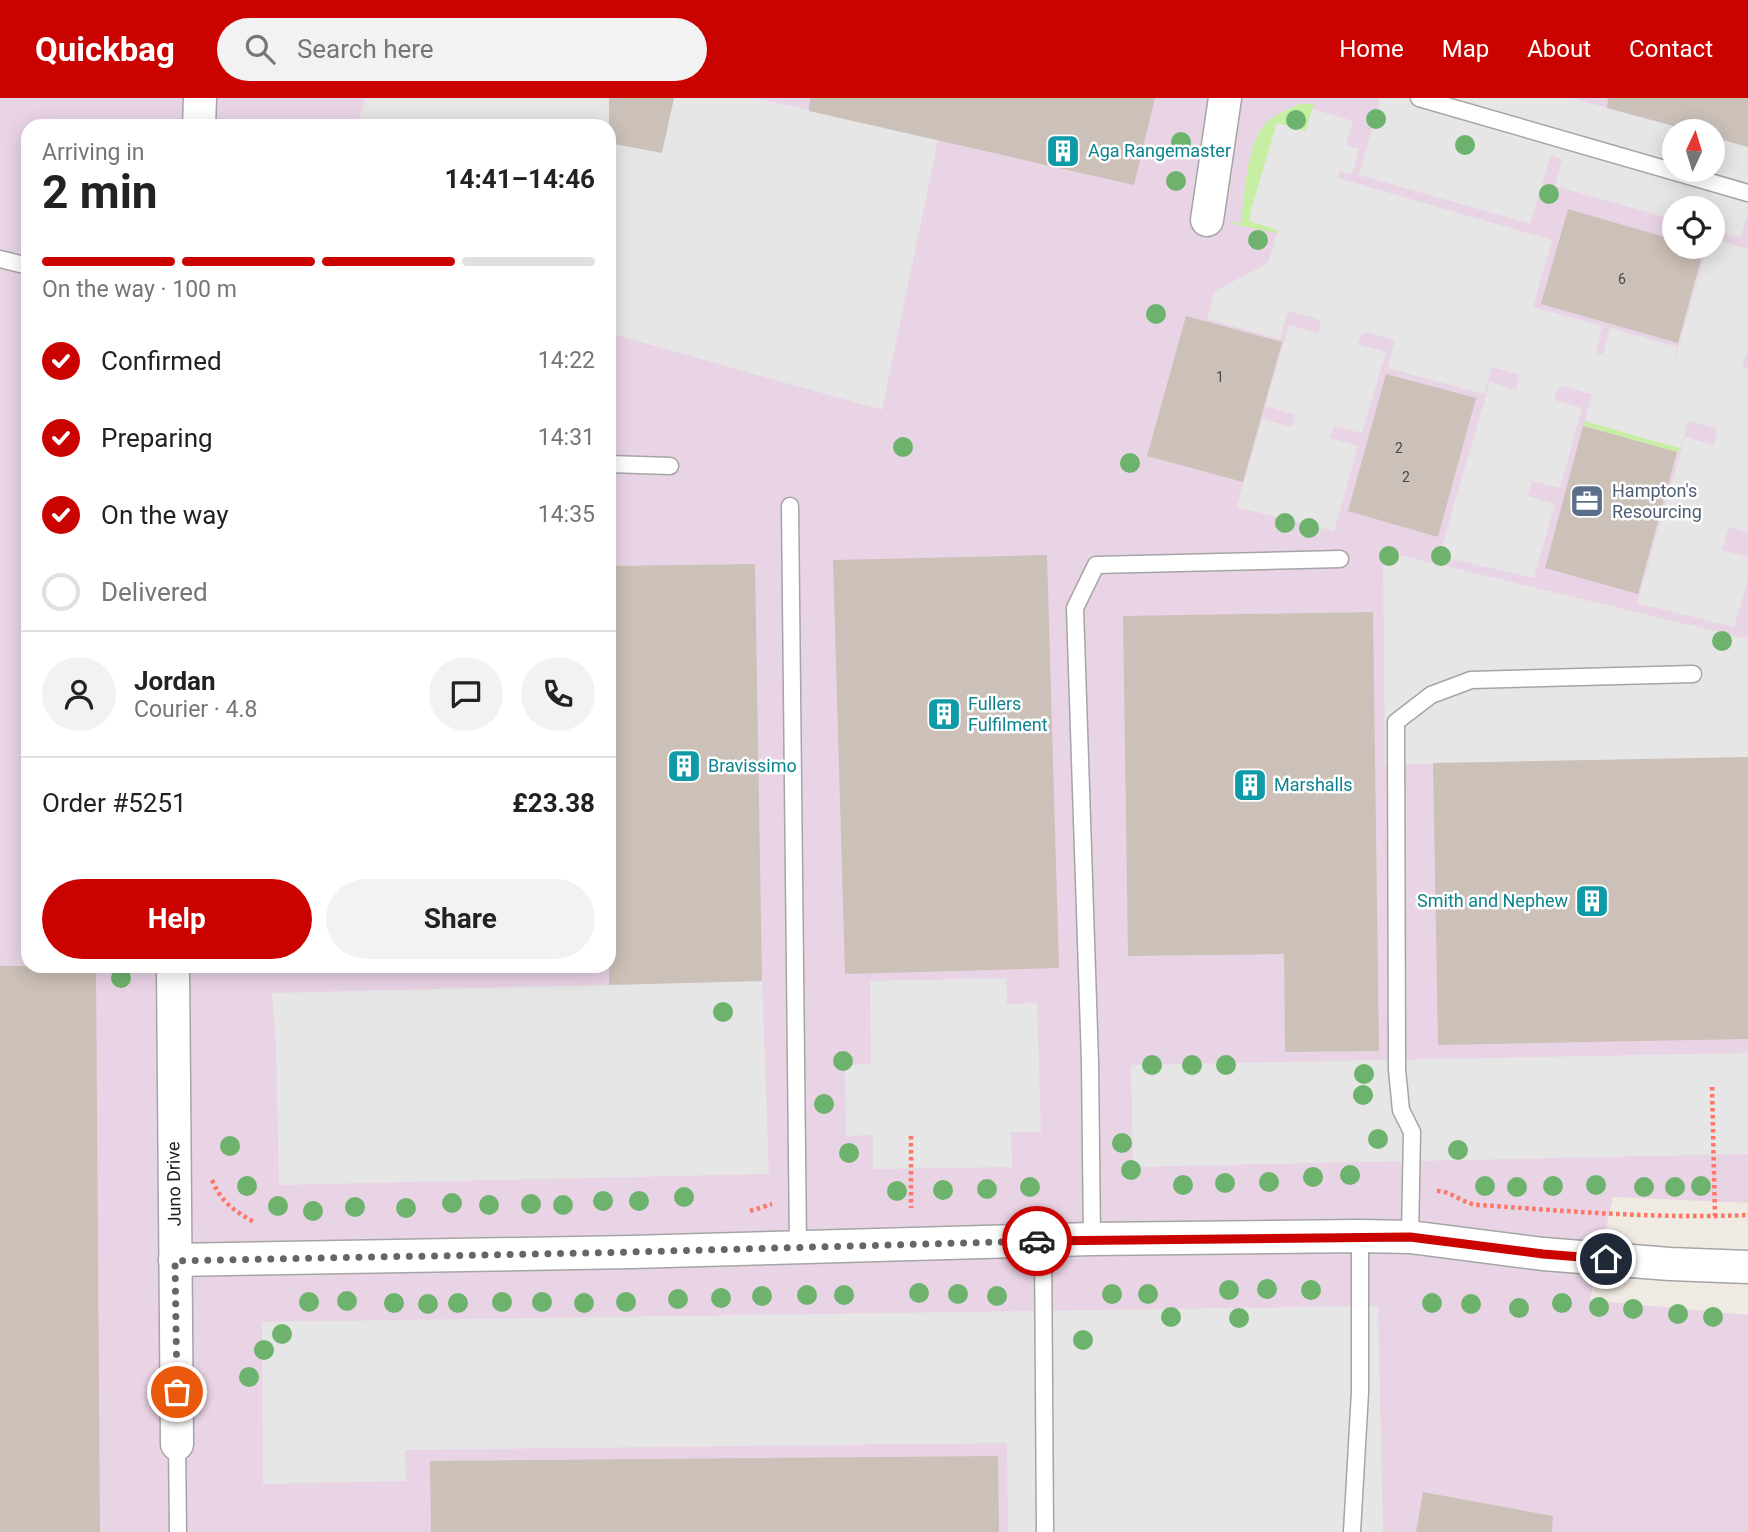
<!DOCTYPE html>
<html lang="en">
<head>
<meta charset="utf-8">
<style>
  :root { --surface:#fff; --page:#f2f2f2; --text:#222; --muted:#767676; --line:#e0e0e0; --accent:#cb0300 }
  body { margin:0; font-family:Roboto,sans-serif; background:var(--page); color:var(--text); height:100vh; display:flex; flex-direction:column; font-size:26px; white-space:nowrap }
  * { box-sizing:border-box; margin:0 }
  p { font-size:23px; color:var(--muted) }
  .icon { flex:none; width:38px; height:38px; fill:none; stroke:currentColor; stroke-width:2; stroke-linecap:round; stroke-linejoin:round }
  .map { position:relative; flex:1; overflow:hidden }
  .sheet { position:absolute; left:21px; top:21px; width:595px; height:854px; display:flex; flex-direction:column; background:var(--surface); border-radius:21px; box-shadow:0 4px 18px #0003 }
  .sheet>* { flex:none }
  .needle { width:46px; rotate:4deg }
  .controls { position:absolute; left:1662px; top:21px; display:grid; gap:14px }
  .controls a { display:grid; place-items:center; width:63px; height:63px; border-radius:50%; background:var(--surface); box-shadow:0 4px 18px #0003; font-size:35px }
  .pin { position:absolute; display:grid; place-items:center; width:60px; height:60px; color:#fff; margin:-30px; border:4px solid #fff; border-radius:50%; box-shadow:0 2px 7px #0007 }
  .courier { position:absolute; display:grid; place-items:center; width:70px; height:70px; margin:-35px; border:5px solid #cb0300; border-radius:50%; background:#fff; color:#222; box-shadow:0 2px 9px #0007 }
  .headline em { font-style:normal; font-weight:700 }
  .headline div { display:flex; flex-direction:column-reverse }
  .headline { display:flex; align-items:center; justify-content:space-between; height:119px; padding:0 21px }
  h1 { font-size:46px; font-weight:700; line-height:52px }
  .bar { display:grid; grid-template-columns:repeat(4,1fr); gap:10px 7px; align-content:center; height:84px; padding:0 21px }
  .bar i { height:9px; border-radius:5px; background:var(--line) }
  .bar .active { background:var(--accent) }
  .bar p { grid-column:span 4 }
  .line { display:flex; align-items:center; gap:18px; padding:0 21px; border-top:2px solid var(--line) }
  .line div { flex:1 }
  .round { display:grid; place-items:center; flex:none; width:74px; height:74px; border-radius:37px; background:var(--page) }
  ol { padding:0 21px; list-style:none }
  li { display:flex; align-items:center; gap:21px; height:77px }
  li p { margin-inline-start:auto }
  li .icon { padding:7px; border-radius:50%; background:var(--accent); color:#fff; stroke-width:4 }
  li:last-child { color:var(--muted) }
  li i { width:38px; height:38px; border:4px solid var(--line); border-radius:50% }
  .button { display:flex; gap:14px; margin-top:auto; padding:14px 21px }
  .button a { flex:1; height:80px; border-radius:42px; background:var(--accent); color:#fff; font-size:28px; font-weight:700; line-height:80px; text-align:center }
  .button a+a { background:var(--page); color:var(--text) }
  header { display:flex; align-items:center; gap:42px; box-sizing:border-box; height:98px; padding:0 35px; background:var(--accent); color:#fff }
  header strong { font-size:33px }
  nav { display:flex; gap:38px; margin-inline-start:auto; font-size:24px }
  .search { width:490px; height:63px; background:var(--page); display:flex; align-items:center; gap:18px; box-sizing:border-box; padding:0 24px; border-radius:38px; color:var(--muted); font-size:26px }
  .map>svg:first-child { display:block }
</style>
</head>
<body>
<header>
<strong>Quickbag</strong>
<div class="search"><svg class="icon" aria-label="search" viewBox="0 0 24 24"><circle cx="10" cy="10" r="6"/><path d="M15 15l6 6"/></svg>Search here</div>
<nav><a>Home</a><a>Map</a><a>About</a><a>Contact</a></nav>
</header>
<div class="map">
<svg width="1748" height="1434" viewBox="0 0 1748 1434">
  <rect width="100%" height="100%" fill="#f0ebe2"/>
  <path fill="#e9d4e5" fill-rule="evenodd" d="M0,0H1748V1105L1613,1099L1590,1202L1748,1217V1434H0ZM28,28H609V868H28ZM1675,33H1713V72H1675ZM1675,110H1713V149H1675Z"/>
  <g fill="#c7efa3">
    <path d="M1299,6H1314L1306,33L1277,25L1249,123L1278,131L1277,135L1228,125H1241C1245,97 1246,46 1266,25C1275,16 1288,12 1299,6Z"/>
    <polygon points="1585,323 1681,350 1677,354 1584,328"/>
  </g>
  <g fill="#e6e6e6">
    <polygon points="365,0 755,0 938,42 882,312 609,235 609,28 357,28"/>
    <polygon points="1380,0 1571,0 1692,33 1675,33 1675,72 1713,72 1713,39 1748,49 1748,115 1740,140 1713,132 1713,110 1675,110 1675,122 1555,88 1562,61 1551,57 1530,126 1359,77 1373,28 1382,23 1377,15"/>
    <polygon points="1312,11 1353,23 1346,47 1359,51 1352,76 1340,73 1338,80 1552,142 1533,209 1602,228 1596,255 1603,256 1610,230 1677,249 1674,264 1707,149 1713,149 1713,141 1748,151 1748,251 1742,269 1748,271 1748,434 1729,429 1722,452 1748,459 1748,481 1734,529 1637,505 1685,339 1714,347 1717,335 1715,330 1688,323 1681,350 1653,343 1585,323 1592,296 1562,288 1556,294 1554,302 1582,310 1560,390 1532,383 1528,398 1555,406 1534,480 1439,458 1490,284 1516,292 1519,279 1517,276 1492,269 1484,296 1388,270 1395,242 1366,234 1360,238 1358,246 1386,254 1362,335 1334,328 1330,340 1358,348 1334,433 1237,409 1262,321 1292,329 1295,317 1265,308 1289,227 1318,235 1321,228 1318,221 1288,213 1280,241 1207,221 1215,193 1268,165 1278,132 1249,123 1252,108 1277,25 1306,33"/>
    <polygon points="1383,453 1748,541 1748,659 1385,667"/>
    <polygon points="1006,880 1007,906 1037,905 1041,1034 1011,1034 1012,1069 873,1071 873,1037 846,1038 845,967 871,966 870,883"/>
    <polygon points="762,883 769,1076 279,1087 276,946 272,895"/>
    <polygon points="1748,955 1748,1056 1133,1069 1131,967"/>
    <polygon points="1378,1208 1383,1434 1008,1434 1007,1345 405,1352 406,1383 263,1386 262,1224"/>
  </g>
  <g fill="#ccc1b8">
    <polygon points="609,0 674,0 662,55 609,45"/>
    <polygon points="810,0 1155,0 1134,87 809,13"/>
    <polygon points="1608,0 1748,0 1748,49 1713,39 1713,33 1692,33 1607,10"/>
    <polygon points="1568,111 1675,142 1675,149 1704,150 1678,245 1541,206"/>
    <polygon points="1186,218 1282,244 1243,384 1147,358"/>
    <polygon points="1386,276 1476,300 1438,439 1348,413"/>
    <polygon points="1583,328 1677,354 1638,496 1545,470"/>
    <polygon points="1047,457 1059,870 845,876 833,462"/>
    <polygon points="755,466 762,883 609,887 609,468"/>
    <polygon points="1373,514 1379,953 1285,954 1284,856 1128,858 1123,518"/>
    <polygon points="1748,659 1748,941 1438,947 1433,665"/>
    <polygon points="0,868 96,868 100,1434 0,1434"/>
    <polygon points="998,1358 999,1434 431,1434 430,1363"/>
    <polygon points="1423,1394 1553,1418 1552,1434 1416,1434"/>
  </g>
  <g fill="none" stroke-linecap="round" stroke-linejoin="round">
    <g stroke="#a5a5a5" stroke-width="19">
      <g id="lane">
        <polyline points="1419,0 1748,95"/>
        <polyline points="0,161 28,168"/>
        <polyline points="609,366 670,368"/>
        <polyline points="790,408 798,1148"/>
        <polyline points="1410,1139 1412,1034 1401,1012 1397,972 1396,624 1431,597 1471,582 1693,576"/>
        <polyline points="1092,1141 1090,964 1075,510 1096,467 1340,461"/>
        <polyline points="1043,1143 1045,1434"/>
        <polyline points="177,1346 178,1434"/>
        <polyline points="1352,1434 1360,1294 1360,1138"/>
      </g>
    </g>
    <g stroke="#a5a5a5" stroke-width="35">
      <g id="street">
        <polyline points="199,28 200,0"/>
        <polyline points="1207,122 1225,0"/>
        <polyline points="173,868 177,1346"/>
        <polyline points="175,1162 631,1154 1092,1141 1360,1138 1410,1139 1543,1156 1670,1166 1748,1169"/>
      </g>
    </g>
    <g stroke="#ff7664" stroke-width="4.5" stroke-dasharray="3.5 3.5" stroke-linecap="butt">
      <polyline points="1712,989 1715,1118"/>
      <polyline points="911,1038 911,1110"/>
      <path d="M212,1082C222,1105 233,1112 254,1124"/>
      <path d="M1437,1093C1452,1093 1463,1106 1478,1107C1567,1113 1658,1121 1748,1117"/>
      <polyline points="750,1113 772,1106"/>
    </g>
    <use href="#lane" stroke="#fff" stroke-width="16"/>
    <use href="#street" stroke="#fff" stroke-width="32"/>
  </g>
  <g fill="#6db36d">
    <circle cx="1376" cy="21" r="10"/>
    <circle cx="1296" cy="22" r="10"/>
    <circle cx="1181" cy="44" r="10"/>
    <circle cx="1465" cy="47" r="10"/>
    <circle cx="1176" cy="83" r="10"/>
    <circle cx="1549" cy="96" r="10"/>
    <circle cx="1258" cy="142" r="10"/>
    <circle cx="1156" cy="216" r="10"/>
    <circle cx="903" cy="349" r="10"/>
    <circle cx="1130" cy="365" r="10"/>
    <circle cx="1285" cy="425" r="10"/>
    <circle cx="1309" cy="430" r="10"/>
    <circle cx="1389" cy="458" r="10"/>
    <circle cx="1441" cy="458" r="10"/>
    <circle cx="1722" cy="543" r="10"/>
    <circle cx="121" cy="880" r="10"/>
    <circle cx="723" cy="914" r="10"/>
    <circle cx="843" cy="963" r="10"/>
    <circle cx="1152" cy="967" r="10"/>
    <circle cx="1192" cy="967" r="10"/>
    <circle cx="1226" cy="967" r="10"/>
    <circle cx="1364" cy="976" r="10"/>
    <circle cx="1363" cy="997" r="10"/>
    <circle cx="824" cy="1006" r="10"/>
    <circle cx="1378" cy="1041" r="10"/>
    <circle cx="1122" cy="1045" r="10"/>
    <circle cx="230" cy="1048" r="10"/>
    <circle cx="1458" cy="1052" r="10"/>
    <circle cx="849" cy="1055" r="10"/>
    <circle cx="1131" cy="1072" r="10"/>
    <circle cx="1350" cy="1077" r="10"/>
    <circle cx="1313" cy="1079" r="10"/>
    <circle cx="1269" cy="1084" r="10"/>
    <circle cx="1225" cy="1085" r="10"/>
    <circle cx="1183" cy="1087" r="10"/>
    <circle cx="1596" cy="1087" r="10"/>
    <circle cx="247" cy="1088" r="10"/>
    <circle cx="1485" cy="1088" r="10"/>
    <circle cx="1553" cy="1088" r="10"/>
    <circle cx="1701" cy="1088" r="10"/>
    <circle cx="1030" cy="1089" r="10"/>
    <circle cx="1517" cy="1089" r="10"/>
    <circle cx="1644" cy="1089" r="10"/>
    <circle cx="1675" cy="1089" r="10"/>
    <circle cx="987" cy="1091" r="10"/>
    <circle cx="943" cy="1092" r="10"/>
    <circle cx="897" cy="1093" r="10"/>
    <circle cx="684" cy="1099" r="10"/>
    <circle cx="603" cy="1103" r="10"/>
    <circle cx="639" cy="1103" r="10"/>
    <circle cx="452" cy="1105" r="10"/>
    <circle cx="531" cy="1106" r="10"/>
    <circle cx="489" cy="1107" r="10"/>
    <circle cx="563" cy="1107" r="10"/>
    <circle cx="278" cy="1108" r="10"/>
    <circle cx="355" cy="1109" r="10"/>
    <circle cx="406" cy="1110" r="10"/>
    <circle cx="313" cy="1113" r="10"/>
    <circle cx="1267" cy="1191" r="10"/>
    <circle cx="1229" cy="1192" r="10"/>
    <circle cx="1311" cy="1192" r="10"/>
    <circle cx="919" cy="1195" r="10"/>
    <circle cx="958" cy="1196" r="10"/>
    <circle cx="1112" cy="1196" r="10"/>
    <circle cx="1148" cy="1196" r="10"/>
    <circle cx="807" cy="1197" r="10"/>
    <circle cx="844" cy="1197" r="10"/>
    <circle cx="762" cy="1198" r="10"/>
    <circle cx="997" cy="1198" r="10"/>
    <circle cx="721" cy="1200" r="10"/>
    <circle cx="678" cy="1201" r="10"/>
    <circle cx="347" cy="1203" r="10"/>
    <circle cx="309" cy="1204" r="10"/>
    <circle cx="502" cy="1204" r="10"/>
    <circle cx="542" cy="1204" r="10"/>
    <circle cx="626" cy="1204" r="10"/>
    <circle cx="394" cy="1205" r="10"/>
    <circle cx="458" cy="1205" r="10"/>
    <circle cx="584" cy="1205" r="10"/>
    <circle cx="1432" cy="1205" r="10"/>
    <circle cx="1562" cy="1205" r="10"/>
    <circle cx="428" cy="1206" r="10"/>
    <circle cx="1471" cy="1206" r="10"/>
    <circle cx="1599" cy="1209" r="10"/>
    <circle cx="1519" cy="1210" r="10"/>
    <circle cx="1633" cy="1211" r="10"/>
    <circle cx="1678" cy="1216" r="10"/>
    <circle cx="1171" cy="1219" r="10"/>
    <circle cx="1713" cy="1219" r="10"/>
    <circle cx="1239" cy="1220" r="10"/>
    <circle cx="282" cy="1236" r="10"/>
    <circle cx="1083" cy="1242" r="10"/>
    <circle cx="264" cy="1252" r="10"/>
    <circle cx="249" cy="1279" r="10"/>
  </g>
  <g fill="none" stroke-linecap="round" stroke-linejoin="round">
    <polyline stroke="#686663" stroke-width="7" stroke-dasharray="0 12.6" points="177,1294 175,1163 631,1154 1037,1143"/>
    <polyline stroke="#cb0300" stroke-width="9" points="1037,1143 1410,1139 1543,1156 1606,1161"/>
  </g>
  <defs>
    <g id="building-square" transform="scale(1.75)"><rect x="-9" y="-9" width="18" height="18" rx="4" fill="#0f9aa8" stroke="#fff"/><path d="M-4-6H4V6H1V3H-1V6H-4ZM-2.5-4.3h1.7v1.8h-1.7ZM.8-4.3h1.7v1.8H.8ZM-2.5-1h1.7V.8h-1.7ZM.8-1h1.7V.8H.8Z" fill="#fff"/></g>
    <g id="office-square" transform="scale(1.75)"><rect x="-9" y="-9" width="18" height="18" rx="4" fill="#5c6f8a" stroke="#fff"/><path d="M-6-3h4V-5.5h4V-3h4V5H-6ZM-1-4.5V-3h2v-1.5ZM-6 0V1H6V0Z" fill="#fff"/></g>
  </defs>
  <g fill-rule="evenodd">
    <use href="#building-square" x="1063" y="53"/>
    <use href="#office-square" x="1587" y="403"/>
    <use href="#building-square" x="944" y="616"/>
    <use href="#building-square" x="684" y="668"/>
    <use href="#building-square" x="1250" y="687"/>
    <use href="#building-square" x="1592" y="803"/>
  </g>
  <g text-anchor="middle" stroke-width="5" stroke-linejoin="round" paint-order="stroke">
    <g font-size="14" fill="#4a4744">
      <text x="1622" y="186">6</text>
      <text x="1220" y="284">1</text>
      <text x="1399" y="355">2</text>
      <text x="1406" y="384">2</text>
    </g>
    <g font-size="18" fill="#0d838f" stroke="#fff" text-anchor="start">
      <text x="1088" y="59">Aga Rangemaster</text>
      <text x="968" y="612">Fullers<tspan x="968" dy="21">Fulfilment</tspan></text>
      <text x="708" y="674">Bravissimo</text>
      <text x="1274" y="693">Marshalls</text>
      <text x="1568" y="809" text-anchor="end">Smith and Nephew</text>
    </g>
    <g font-size="18" fill="#4e5e75" stroke="#fff" text-anchor="start">
      <text x="1612" y="399">Hampton's<tspan x="1612" dy="21">Resourcing</tspan></text>
    </g>
    <g font-size="18" fill="#1e1e1e" stroke="#fff">
      <text transform="translate(174 1086) rotate(-91)" y="6">Juno Drive</text>
    </g>
  </g>
</svg>
<div class="controls">
<a><svg class="needle" viewBox="-14 -14 28 28"><path d="M0-13l5 13h-10z" fill="#e53935"/><path d="M0 13l5-13h-10z" fill="#767676"/></svg></a>
<a><svg class="icon" aria-label="locate" viewBox="0 0 24 24"><circle cx="12" cy="12" r="6"/><path d="M12 2v4M12 18v4M2 12h4M18 12h4"/></svg></a>
</div>
<div class="pin" style="left:177px;top:1294px;background:#ea580c"><svg class="icon" aria-label="bag" viewBox="0 0 24 24"><path d="M5 8h14l-1 12H6zM9 8a3 3 0 0 1 6 0"/></svg></div>
<div class="pin" style="left:1606px;top:1161px;background:#1f2937"><svg class="icon" aria-label="home" viewBox="0 0 24 24"><path d="M3 11l9-7 9 7M6 9v11h12V9"/></svg></div>
<div class="courier" style="left:1037px;top:1143px"><svg class="icon" aria-label="car" viewBox="0 0 24 24"><path d="M5 17H2v-5l4-1 3-4h7l3 4 3 1v5h-3M9 17h6M6 11h13"/><circle cx="7" cy="17" r="2"/><circle cx="17" cy="17" r="2"/></svg></div>
<section class="sheet">
<div class="headline"><div><h1>2 min</h1><p>Arriving in</p></div><em>14:41–14:46</em></div>
<div class="bar"><i class="active"></i><i class="active"></i><i class="active"></i><i></i><p>On the way · 100 m</p></div>
<ol>
<li><svg class="icon" aria-label="check" viewBox="0 0 24 24"><path d="M5 12l5 5 9-10"/></svg>Confirmed<p>14:22</p></li>
<li><svg class="icon" aria-label="check" viewBox="0 0 24 24"><path d="M5 12l5 5 9-10"/></svg>Preparing<p>14:31</p></li>
<li><svg class="icon" aria-label="check" viewBox="0 0 24 24"><path d="M5 12l5 5 9-10"/></svg>On the way<p>14:35</p></li>
<li><i></i>Delivered</li>
</ol>
<div class="line" style="height:126px"><a class="round"><svg class="icon" aria-label="person" viewBox="0 0 24 24"><circle cx="12" cy="8" r="4"/><path d="M4 21q1-7 8-7t8 7"/></svg></a><div><b>Jordan</b><p>Courier · 4.8</p></div><a class="round"><svg class="icon" aria-label="chat" viewBox="0 0 24 24"><path d="M4 5h16v11H9l-5 4z"/></svg></a><a class="round"><svg class="icon" aria-label="phone" viewBox="0 0 24 24"><path d="M5 4h4l2 5-3 2q2 4 5 5l2-3 5 2v4C11 20 4 13 5 4z"/></svg></a></div>
<div class="line" style="height:91px"><div>Order #5251</div><b>£23.38</b></div>
<div class="button"><a>Help</a><a>Share</a></div>
</section>
</div>
</body>
</html>
